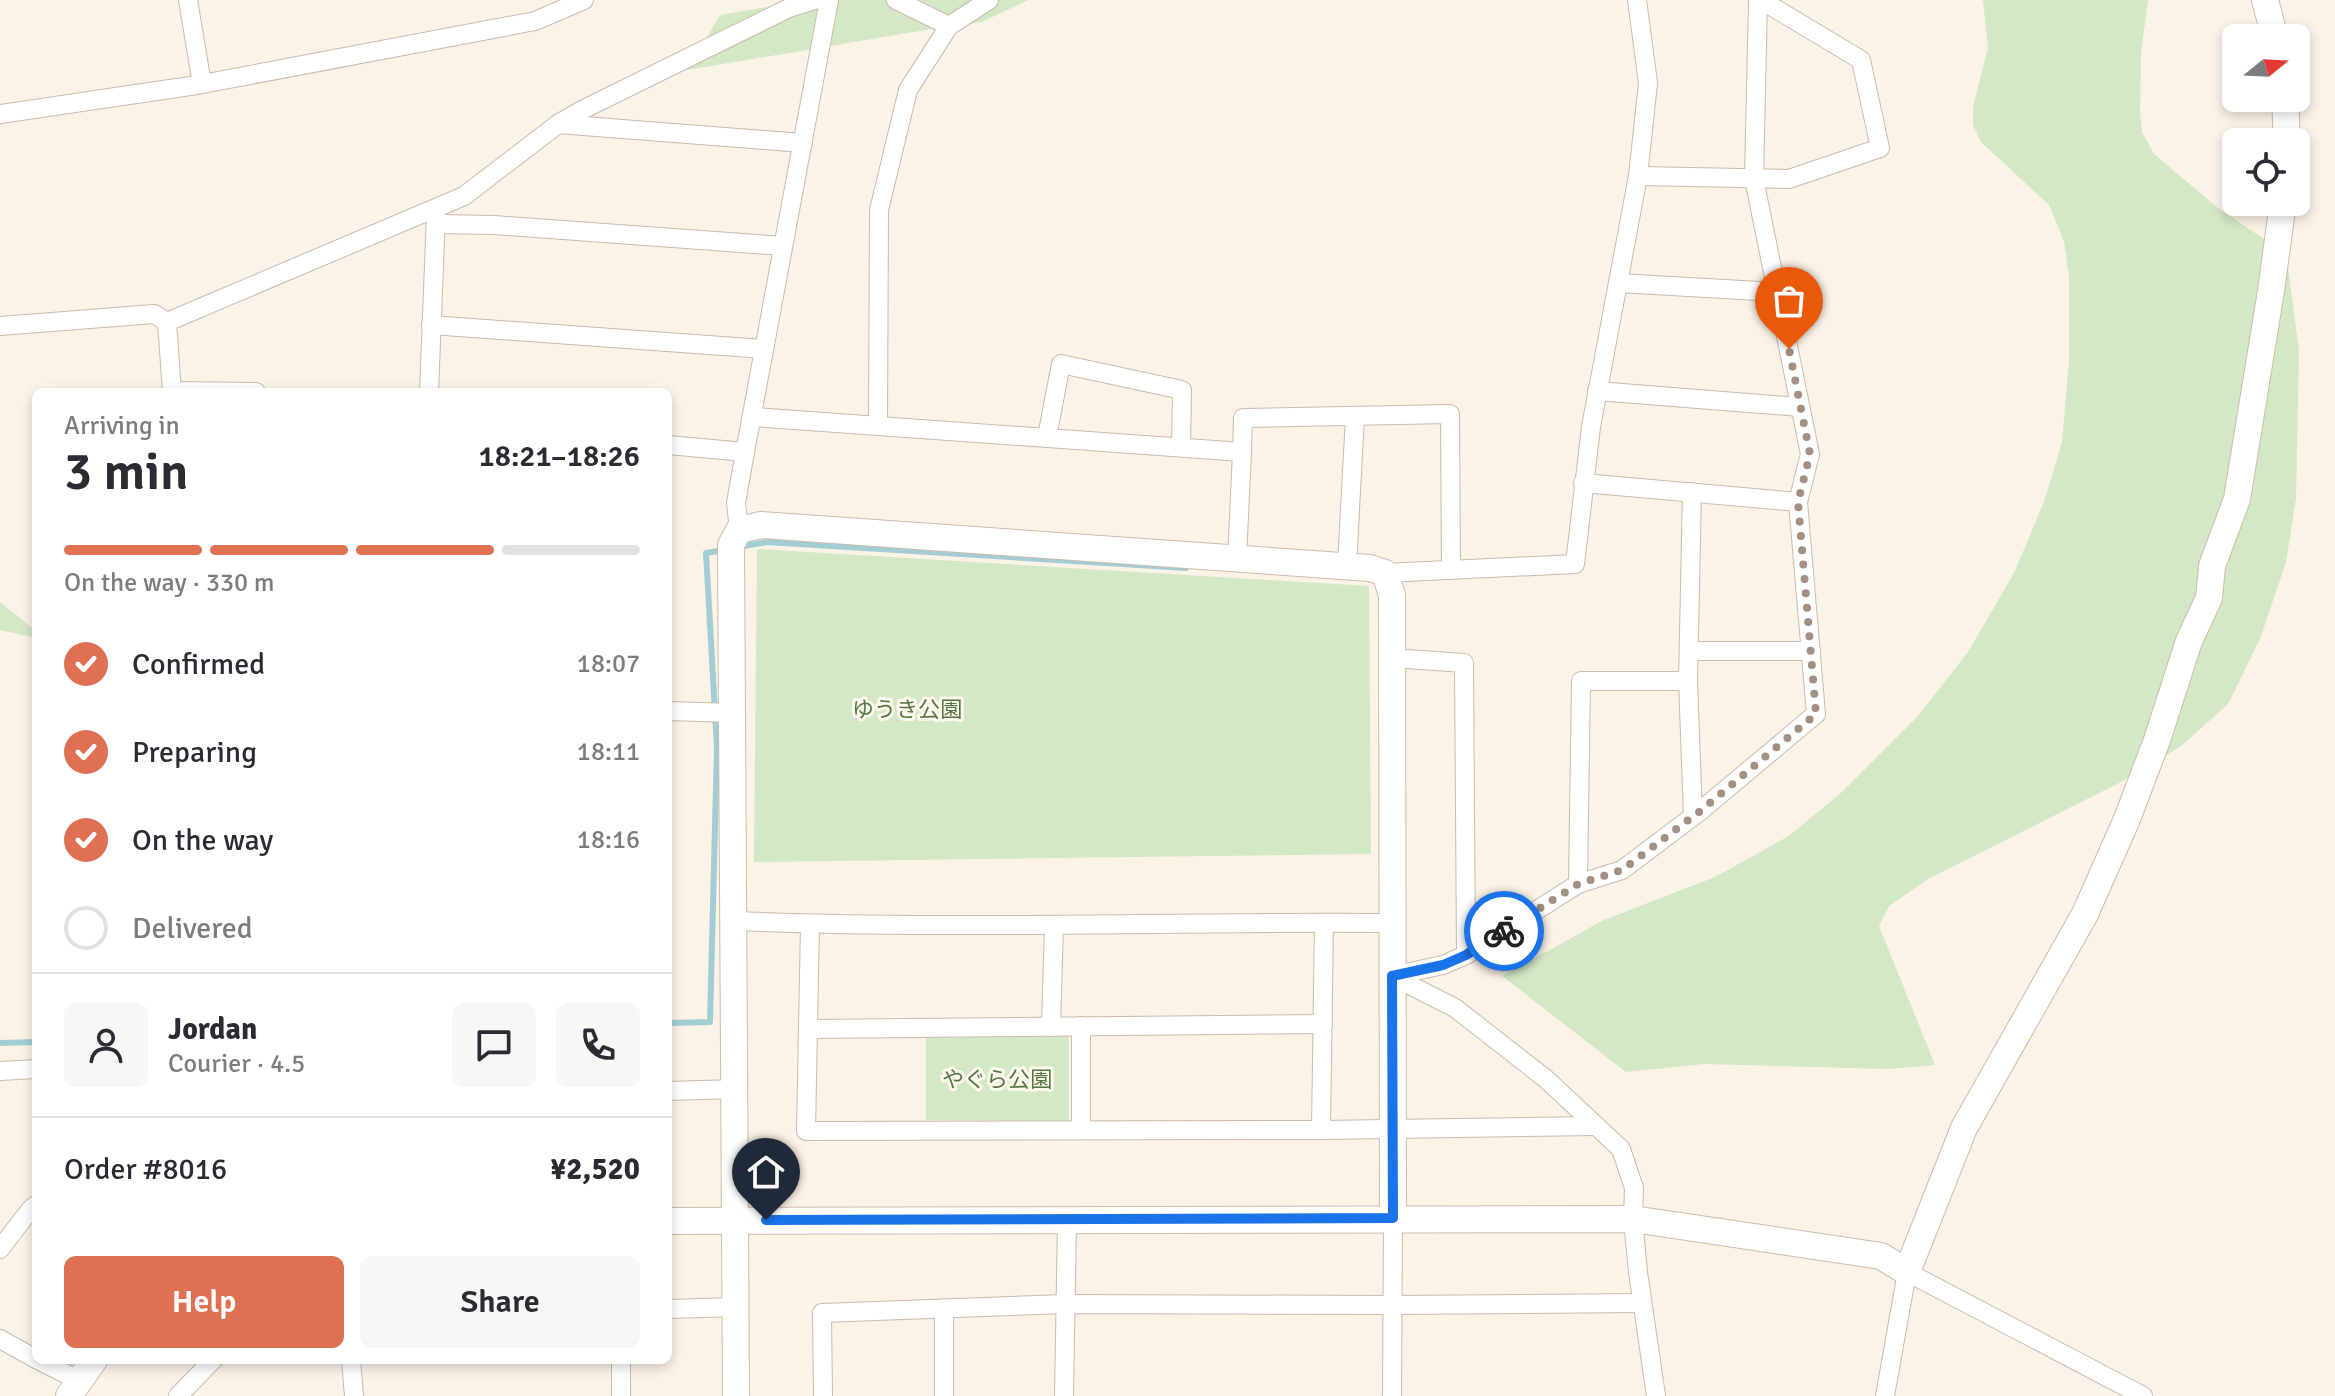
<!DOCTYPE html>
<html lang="en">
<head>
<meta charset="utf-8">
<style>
  :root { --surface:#fff; --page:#f7f7f7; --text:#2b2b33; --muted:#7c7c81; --line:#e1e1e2; --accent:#df7051 }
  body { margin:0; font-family:Signika,"Noto Sans JP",sans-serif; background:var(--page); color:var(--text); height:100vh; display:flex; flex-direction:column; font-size:30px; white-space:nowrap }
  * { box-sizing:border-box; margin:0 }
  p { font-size:26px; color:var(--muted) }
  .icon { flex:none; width:44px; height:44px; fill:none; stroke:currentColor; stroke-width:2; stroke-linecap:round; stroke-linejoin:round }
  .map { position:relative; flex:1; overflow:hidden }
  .side { position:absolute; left:32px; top:388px; width:640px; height:976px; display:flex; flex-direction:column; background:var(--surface); border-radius:12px; box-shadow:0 4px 12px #0003 }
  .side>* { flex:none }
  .needle { width:52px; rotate:72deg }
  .buttons { position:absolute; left:2222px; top:24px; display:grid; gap:16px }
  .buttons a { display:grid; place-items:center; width:88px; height:88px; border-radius:12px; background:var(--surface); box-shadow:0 4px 12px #0003; font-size:40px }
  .pin { position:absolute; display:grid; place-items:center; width:68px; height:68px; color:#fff; margin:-82px -34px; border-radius:50% 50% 50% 0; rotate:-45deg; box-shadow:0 0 8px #0007 }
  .pin .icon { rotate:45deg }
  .courier { position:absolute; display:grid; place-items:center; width:80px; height:80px; margin:-40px; border:6px solid #1a73e8; border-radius:50%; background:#fff; color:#222; box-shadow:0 2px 10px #0007 }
  .head em { font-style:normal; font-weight:600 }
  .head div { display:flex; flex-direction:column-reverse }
  .head { display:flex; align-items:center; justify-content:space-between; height:136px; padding:0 32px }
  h1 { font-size:52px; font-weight:600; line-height:60px }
  .bar { display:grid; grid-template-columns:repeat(4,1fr); gap:12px 8px; align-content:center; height:96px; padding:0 32px }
  .bar i { height:10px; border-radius:6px; background:var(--line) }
  .bar .selected { background:var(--accent) }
  .bar p { grid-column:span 4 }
  .line { display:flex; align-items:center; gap:20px; padding:0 32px; border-top:2px solid var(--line) }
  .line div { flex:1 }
  .round { display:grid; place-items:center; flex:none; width:84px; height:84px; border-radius:12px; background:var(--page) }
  ol { padding:0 32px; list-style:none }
  li { display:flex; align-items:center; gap:24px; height:88px }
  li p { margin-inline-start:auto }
  li .icon { padding:8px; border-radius:50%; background:var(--accent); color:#fff; stroke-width:4 }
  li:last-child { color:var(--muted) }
  li i { width:44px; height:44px; border:4px solid var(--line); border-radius:50% }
  .button { display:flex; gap:16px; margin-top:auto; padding:16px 32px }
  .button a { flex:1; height:92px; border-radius:12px; background:var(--accent); color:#fff; font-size:32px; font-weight:600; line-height:92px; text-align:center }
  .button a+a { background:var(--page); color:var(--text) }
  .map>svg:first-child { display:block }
</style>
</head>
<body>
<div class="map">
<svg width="2335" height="1396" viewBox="0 0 2335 1396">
  <rect width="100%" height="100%" fill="#fbf3e6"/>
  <g fill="#d3e8c5">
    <polygon points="809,0 1028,0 982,22 949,26 687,70 720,15"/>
    <polygon points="1983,0 2148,0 2141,53 2140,111 2142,132 2154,154 2218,208 2279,249 2288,267 2299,351 2296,498 2286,562 2260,639 2228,704 2181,746 2119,783 1928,879 1889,906 1879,926 1935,1065 1888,1069 1704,1064 1626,1072 1502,976 1604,920 1715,877 1789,836 1842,792 1918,716 1968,652 2014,573 2044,502 2062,442 2069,361 2069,277 2064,241 2049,205 1981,142 1973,125 1973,107 1988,48"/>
    <polygon points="757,549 1369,586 1371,854 754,862"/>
    <polygon points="0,602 36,631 36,638 0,630"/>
    <polygon points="1069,1035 1069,1121 926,1120 926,1038"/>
  </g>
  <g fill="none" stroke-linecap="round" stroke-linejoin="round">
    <g stroke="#a2cdd5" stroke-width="6">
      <polyline points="739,547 767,542 1186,568"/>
      <polyline points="668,1023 710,1022 717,748 706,553 724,550"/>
      <polyline points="0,1043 36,1042"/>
    </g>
    <g stroke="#ccbaac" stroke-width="20">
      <g id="street">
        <polyline points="188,0 202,84"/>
        <polyline points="896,0 949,26"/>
        <polyline points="0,114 197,85 535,21 584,0"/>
        <polyline points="558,124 803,143"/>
        <polyline points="1638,176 1789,179 1880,148 1861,60 1761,0"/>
        <polyline points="436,224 494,225 783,246"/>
        <polyline points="1618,283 1777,292"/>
        <polyline points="431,325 764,349"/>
        <polyline points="0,326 154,314 167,322"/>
        <polyline points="172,391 256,392"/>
        <polyline points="1597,391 1800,407"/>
        <polyline points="172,392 167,322 464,196 558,124 582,110 789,8 815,0"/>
        <polyline points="429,392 436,215"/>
        <polyline points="753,417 1242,452 1243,418 1450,414 1451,570"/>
        <polyline points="878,424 879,210 908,90 949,26 989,0"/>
        <polyline points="1047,437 1061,364 1182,390 1181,447"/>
        <polyline points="668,445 745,452"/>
        <polyline points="1583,483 1798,502"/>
        <polyline points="739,530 736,503 745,452 829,0"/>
        <polyline points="1237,559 1242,452"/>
        <polyline points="1347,566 1355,416"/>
        <polyline points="1385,573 1575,564 1591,427 1638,176 1648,83 1637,0"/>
        <polyline points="1689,651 1811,651"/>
        <polyline points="1392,658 1464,663 1466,955"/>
        <polyline points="1688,681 1693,816"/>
        <polyline points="668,711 732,713"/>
        <polyline points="1578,884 1581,681 1688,681 1692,492"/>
        <path d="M735,921C954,930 1173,921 1392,923"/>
        <polyline points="810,924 806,1131 1321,1130 1596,1126"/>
        <polyline points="1392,976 1443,965 1466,955 1578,884 1622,870 1699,812 1816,714 1798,502 1810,454 1754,179 1758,0"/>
        <polyline points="1392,976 1455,1008 1546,1079 1621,1149 1634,1188 1633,1219 1638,1272 1656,1396"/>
        <polyline points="1081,1026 1081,1130"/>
        <polyline points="1051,1027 1054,926"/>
        <polyline points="809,1029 1323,1024"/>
        <polyline points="0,1071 36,1069"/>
        <polyline points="668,1091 736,1089"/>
        <polyline points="1321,1130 1324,923"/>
        <polyline points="0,1249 30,1210 36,1205"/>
        <polyline points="668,1309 735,1307"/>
        <polyline points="0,1339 36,1359"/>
        <polyline points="38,1360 78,1380"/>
        <polyline points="351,1360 354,1396"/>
        <polyline points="178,1396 213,1360"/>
        <polyline points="621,1396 621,1360"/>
        <polyline points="823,1396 822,1313 1065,1304 1393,1305 1642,1303"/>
        <polyline points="944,1396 944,1308"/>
        <polyline points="1064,1396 1067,1221"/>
        <polyline points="1392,1396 1393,1218"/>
        <polyline points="1885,1396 1907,1272 2143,1396"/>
      </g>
    </g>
    <g stroke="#cfbbaa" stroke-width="28">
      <g id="secondary">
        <polyline points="2265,0 2275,38"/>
        <polyline points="2285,98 2287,142"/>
        <polyline points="668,1221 1633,1219 1881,1256 1907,1272 1964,1128 2085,914 2127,819 2157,740 2189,641 2209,598 2212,566 2237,499 2271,291 2283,202"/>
        <polyline points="69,1396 94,1360"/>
        <polyline points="736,1396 731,545 739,530 761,525 1370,568 1385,573 1392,595 1393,1218"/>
      </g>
    </g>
    <use href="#street" stroke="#fff" stroke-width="18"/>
    <use href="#secondary" stroke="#fff" stroke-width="26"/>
  </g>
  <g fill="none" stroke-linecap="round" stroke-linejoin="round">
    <polyline stroke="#a39082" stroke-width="8" stroke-dasharray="0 14.4" points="1504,931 1578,884 1622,870 1699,812 1816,714 1798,502 1810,454 1789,349"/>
    <polyline stroke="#1a73e8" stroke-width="10" points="766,1220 1393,1218 1392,976 1443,965 1466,955 1504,931"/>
  </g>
  <g text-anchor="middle" stroke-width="6" stroke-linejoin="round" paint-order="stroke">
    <g font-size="22" fill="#547844" stroke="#fef7ec">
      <text x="907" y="717">ゆうき公園</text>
      <text x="997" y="1087">やぐら公園</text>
    </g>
  </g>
</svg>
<div class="buttons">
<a><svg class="needle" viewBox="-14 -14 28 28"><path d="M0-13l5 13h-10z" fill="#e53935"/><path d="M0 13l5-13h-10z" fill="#7c7c81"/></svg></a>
<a><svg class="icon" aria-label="locate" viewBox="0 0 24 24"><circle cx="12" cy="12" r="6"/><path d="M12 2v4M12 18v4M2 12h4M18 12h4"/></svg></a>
</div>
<div class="pin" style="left:1789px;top:349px;background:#ea580c"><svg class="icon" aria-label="bag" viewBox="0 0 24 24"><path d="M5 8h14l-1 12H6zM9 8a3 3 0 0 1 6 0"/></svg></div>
<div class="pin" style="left:766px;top:1220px;background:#1f2937"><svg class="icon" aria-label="home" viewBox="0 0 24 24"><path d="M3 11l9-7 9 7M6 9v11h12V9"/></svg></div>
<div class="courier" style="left:1504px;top:931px"><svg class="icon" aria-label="bike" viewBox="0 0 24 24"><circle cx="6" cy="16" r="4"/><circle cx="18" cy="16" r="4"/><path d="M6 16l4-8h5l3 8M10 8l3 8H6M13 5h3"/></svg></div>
<section class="side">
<div class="head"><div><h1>3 min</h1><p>Arriving in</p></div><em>18:21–18:26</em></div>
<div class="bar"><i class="selected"></i><i class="selected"></i><i class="selected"></i><i></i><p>On the way · 330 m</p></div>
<ol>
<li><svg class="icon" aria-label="check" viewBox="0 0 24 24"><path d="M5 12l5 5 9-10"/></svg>Confirmed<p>18:07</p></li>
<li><svg class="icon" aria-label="check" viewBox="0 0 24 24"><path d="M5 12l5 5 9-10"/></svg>Preparing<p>18:11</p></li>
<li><svg class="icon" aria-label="check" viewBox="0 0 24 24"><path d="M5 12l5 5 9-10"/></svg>On the way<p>18:16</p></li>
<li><i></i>Delivered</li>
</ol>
<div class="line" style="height:144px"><a class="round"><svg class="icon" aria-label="person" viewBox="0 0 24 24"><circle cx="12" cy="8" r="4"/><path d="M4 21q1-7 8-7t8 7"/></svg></a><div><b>Jordan</b><p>Courier · 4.5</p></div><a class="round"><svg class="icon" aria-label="chat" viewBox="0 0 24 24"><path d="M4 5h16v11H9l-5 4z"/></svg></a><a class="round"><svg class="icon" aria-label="phone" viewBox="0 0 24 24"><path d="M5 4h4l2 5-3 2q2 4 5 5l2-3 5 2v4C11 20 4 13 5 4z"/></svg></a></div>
<div class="line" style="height:104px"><div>Order #8016</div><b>¥2,520</b></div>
<div class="button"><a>Help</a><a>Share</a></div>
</section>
</div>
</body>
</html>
